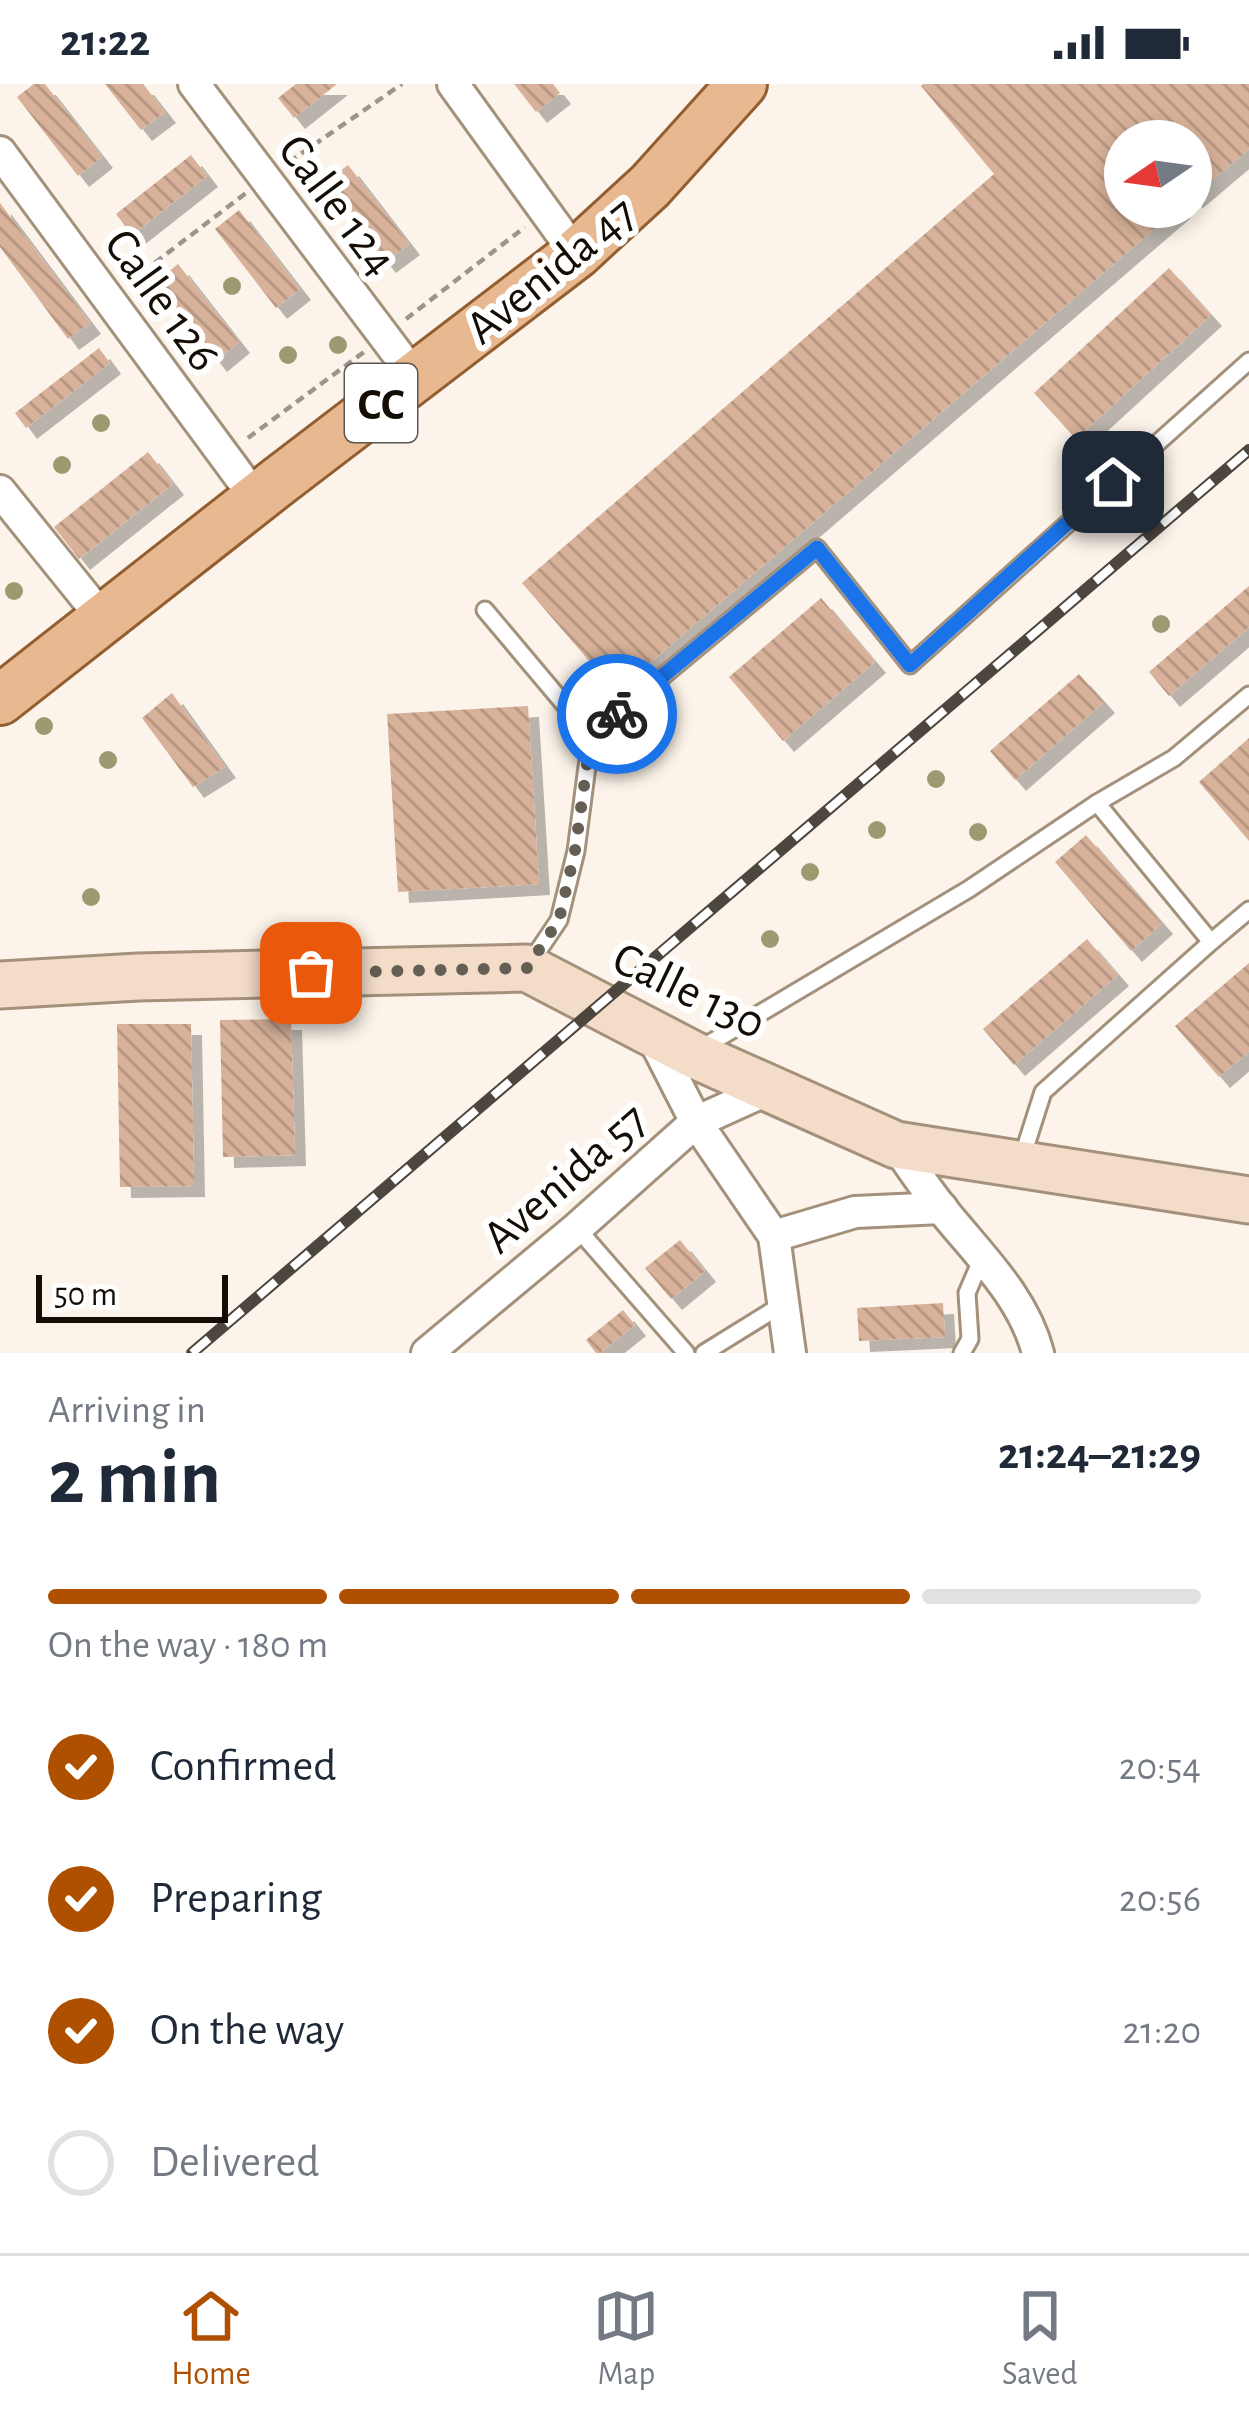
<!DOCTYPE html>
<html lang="en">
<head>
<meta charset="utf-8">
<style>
  :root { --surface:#fff; --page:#f6f6f7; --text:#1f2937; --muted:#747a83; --line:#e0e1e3; --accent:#af5000 }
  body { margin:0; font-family:"Alegreya Sans",sans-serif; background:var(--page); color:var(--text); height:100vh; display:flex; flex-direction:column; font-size:45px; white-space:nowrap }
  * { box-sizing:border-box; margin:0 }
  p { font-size:39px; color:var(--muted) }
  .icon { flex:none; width:66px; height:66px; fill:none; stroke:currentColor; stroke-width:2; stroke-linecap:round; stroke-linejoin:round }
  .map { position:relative; height:1269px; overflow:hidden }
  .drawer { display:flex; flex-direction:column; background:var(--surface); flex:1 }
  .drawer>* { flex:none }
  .needle { width:78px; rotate:257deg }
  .buttons { position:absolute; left:1104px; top:36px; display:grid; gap:24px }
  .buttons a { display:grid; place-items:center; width:108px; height:108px; border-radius:50%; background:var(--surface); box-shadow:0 6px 18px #0003; font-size:60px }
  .scale { position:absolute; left:36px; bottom:30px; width:192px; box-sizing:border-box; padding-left:12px; border:6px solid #140d05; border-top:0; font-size:33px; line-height:42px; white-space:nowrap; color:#140d05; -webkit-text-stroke:9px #fff; paint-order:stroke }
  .pin { position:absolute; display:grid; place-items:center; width:102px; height:102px; color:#fff; margin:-51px; border-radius:24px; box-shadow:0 6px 18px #0006 }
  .courier { position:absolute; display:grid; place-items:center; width:120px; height:120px; margin:-60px; border:9px solid #1a73e8; border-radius:50%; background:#fff; color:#222; box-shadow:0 3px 15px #0007 }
  .head em { font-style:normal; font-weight:600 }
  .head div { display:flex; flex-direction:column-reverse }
  .head { display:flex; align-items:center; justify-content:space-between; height:204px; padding:0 48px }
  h1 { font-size:78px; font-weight:600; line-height:90px }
  .bar { display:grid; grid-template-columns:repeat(4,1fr); gap:18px 12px; align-content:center; height:144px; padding:0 48px }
  .bar i { height:15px; border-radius:9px; background:var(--line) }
  .bar .current { background:var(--accent) }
  .bar p { grid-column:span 4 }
  ol { padding:0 48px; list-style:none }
  li { display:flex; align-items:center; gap:36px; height:132px }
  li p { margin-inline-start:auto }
  li .icon { padding:12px; border-radius:50%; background:var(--accent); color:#fff; stroke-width:4 }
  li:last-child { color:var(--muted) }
  li i { width:66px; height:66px; border:6px solid var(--line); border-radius:50% }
  .status { display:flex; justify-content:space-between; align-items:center; height:84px; padding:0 60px; background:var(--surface); direction:ltr }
  .status svg { height:33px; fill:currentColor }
  .tab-bar { display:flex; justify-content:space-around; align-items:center; height:168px; border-top:3px solid var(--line); background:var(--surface); font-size:33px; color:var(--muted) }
  .tab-bar a { display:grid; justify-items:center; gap:6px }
  .tab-bar .current { color:var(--accent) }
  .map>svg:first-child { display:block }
</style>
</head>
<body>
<div class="status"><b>21:22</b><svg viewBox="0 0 49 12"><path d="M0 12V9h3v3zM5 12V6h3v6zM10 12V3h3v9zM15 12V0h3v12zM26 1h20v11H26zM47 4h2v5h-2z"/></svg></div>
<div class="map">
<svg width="1249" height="1269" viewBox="0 0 1249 1269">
  <defs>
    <pattern id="building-back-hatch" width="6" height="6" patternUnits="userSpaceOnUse" patternTransform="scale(3)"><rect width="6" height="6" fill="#d7b199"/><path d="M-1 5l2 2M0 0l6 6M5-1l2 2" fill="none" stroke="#b89782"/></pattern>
    <filter id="shadow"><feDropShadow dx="11" dy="11" stdDeviation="0" flood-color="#0004"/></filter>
  </defs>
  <rect width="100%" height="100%" fill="#fcf4ea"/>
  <g fill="url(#building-back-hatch)" filter="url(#shadow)">
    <polygon points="34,0 45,0 102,73 78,92 17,13"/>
    <polygon points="105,0 143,0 165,28 141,46"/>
    <polygon points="296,0 337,0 294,34 278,14"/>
    <polygon points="514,0 553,0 560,9 536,28"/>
    <polygon points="923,0 1249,0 1249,65 1191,114 1191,57 1125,57 1125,123 1180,123 616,608 522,499 994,90 921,2"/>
    <polygon points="191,71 207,92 132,151 116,130"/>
    <polygon points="348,81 409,160 385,178 324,100"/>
    <polygon points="0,119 90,239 68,255 0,163"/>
    <polygon points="239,126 300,205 276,224 215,145"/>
    <polygon points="178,180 239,258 216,277 155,199"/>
    <polygon points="1169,184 1211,231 1076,355 1034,309"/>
    <polygon points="99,264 110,279 26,344 15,329"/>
    <polygon points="148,368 173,400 79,475 54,443"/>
    <polygon points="1249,502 1249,543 1169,612 1149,588"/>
    <polygon points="821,514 875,578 783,657 729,593"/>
    <polygon points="1079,590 1104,618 1015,696 990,667"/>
    <polygon points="172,609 225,683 193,703 142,634"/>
    <polygon points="528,622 539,800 398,808 387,630"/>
    <polygon points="1249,654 1249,757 1199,698"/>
    <polygon points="1086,751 1162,839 1131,867 1055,778"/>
    <polygon points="1087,855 1118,891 1014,981 983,945"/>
    <polygon points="1249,879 1249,967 1219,993 1175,942"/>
    <polygon points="291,935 295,1071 223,1073 220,936"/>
    <polygon points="117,940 191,940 194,1102 120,1103"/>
    <polygon points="680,1156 705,1187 671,1215 645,1184"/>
    <polygon points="943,1219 945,1253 859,1257 857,1224"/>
    <polygon points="623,1226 635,1241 600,1269 596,1269 586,1256"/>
  </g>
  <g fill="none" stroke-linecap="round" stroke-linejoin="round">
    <g stroke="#a4917b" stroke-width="21">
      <g id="service">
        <polyline points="485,526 591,652 576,767 559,836 528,882"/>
        <polyline points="591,652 817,464 910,581 1249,277"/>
        <polyline points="1097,719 1211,858 1249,826"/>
        <polyline points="700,965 969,805 1097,719 1174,674 1249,611"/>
        <polyline points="1021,1077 1043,1008 1211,858"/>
        <polyline points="577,1144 686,1269"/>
        <polyline points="704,1269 783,1220"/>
        <polyline points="962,1269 970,1255 967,1209 982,1174"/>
      </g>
    </g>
    <g stroke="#a4917b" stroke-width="36">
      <g id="minor">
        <polyline points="194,0 415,293"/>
        <polyline points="453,0 576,170"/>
        <polyline points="0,68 257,416"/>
        <polyline points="0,407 104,536"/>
        <polyline points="649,946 696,1038 774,1152 790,1269"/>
        <path d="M896,1061C912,1084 928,1108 946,1130C981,1173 1024,1214 1038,1269"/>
        <polyline points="774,1152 855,1128 942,1124"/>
        <polyline points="427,1269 577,1144 696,1038 771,1004"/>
      </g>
    </g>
    <g stroke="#a4917b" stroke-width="51">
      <polyline id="secondary" points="0,901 138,893 527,884 692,970 896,1061 1249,1116"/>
    </g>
    <g stroke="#935e2f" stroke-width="54">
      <polyline id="primary" points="0,616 279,397 576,170 650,102 742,0"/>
    </g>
    <g stroke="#9d958c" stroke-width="4.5" stroke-dasharray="9 6" stroke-linecap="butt">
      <polyline points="289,78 402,0"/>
      <polyline points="131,197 246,109"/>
      <polyline points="406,235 525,143"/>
      <polyline points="248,354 364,268"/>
    </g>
    <use href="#service" stroke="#fff" stroke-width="15"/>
    <use href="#minor" stroke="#fff" stroke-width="30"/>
    <use href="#secondary" stroke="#f3dcc8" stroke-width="45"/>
    <use href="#primary" stroke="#e8b990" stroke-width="48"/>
    <g stroke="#4d463e" stroke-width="12">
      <polyline id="rail" points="192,1269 1249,366"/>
    </g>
    <use href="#rail" stroke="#fff" stroke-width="8" stroke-dasharray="22" stroke-linecap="butt"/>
  </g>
  <g fill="#9d9a72">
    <circle cx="232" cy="202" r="9"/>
    <circle cx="338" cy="261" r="9"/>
    <circle cx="288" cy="271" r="9"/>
    <circle cx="101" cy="339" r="9"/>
    <circle cx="62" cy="381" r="9"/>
    <circle cx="14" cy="507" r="9"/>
    <circle cx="1161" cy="540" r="9"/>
    <circle cx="44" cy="642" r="9"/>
    <circle cx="108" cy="676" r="9"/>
    <circle cx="936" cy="695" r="9"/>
    <circle cx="877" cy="746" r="9"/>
    <circle cx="978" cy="748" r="9"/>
    <circle cx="810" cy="788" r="9"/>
    <circle cx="91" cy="813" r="9"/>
    <circle cx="770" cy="855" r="9"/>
  </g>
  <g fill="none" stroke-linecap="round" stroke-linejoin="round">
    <polyline stroke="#655e55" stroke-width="12" stroke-dasharray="0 21.6" points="311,889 527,884 559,836 575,767 591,652 617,630"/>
    <polyline stroke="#1a73e8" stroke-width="15" points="617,630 817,464 910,581 1113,398"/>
  </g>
  <g text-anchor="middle" stroke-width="12" stroke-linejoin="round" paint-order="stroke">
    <rect fill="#fff" stroke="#5a5650" stroke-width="3" x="345" y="280" width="72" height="78" rx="9"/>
    <g font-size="45" font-weight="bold" fill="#140d05">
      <text x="381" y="335">CC</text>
    </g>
    <g font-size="48" fill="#140d05" stroke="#fff">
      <text transform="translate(339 120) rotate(53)" y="17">Calle 124</text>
      <text transform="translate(550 185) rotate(-39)" y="17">Avenida 47</text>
      <text transform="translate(164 215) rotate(54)" y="17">Calle 126</text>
      <text transform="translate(690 905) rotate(26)" y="17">Calle 130</text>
      <text transform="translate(564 1093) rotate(-41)" y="17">Avenida 57</text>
    </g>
  </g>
</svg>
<div class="buttons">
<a><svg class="needle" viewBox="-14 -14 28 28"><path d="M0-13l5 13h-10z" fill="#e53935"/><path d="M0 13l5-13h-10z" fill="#747a83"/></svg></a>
</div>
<div class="scale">50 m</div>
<div class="pin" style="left:311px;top:889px;background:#ea580c"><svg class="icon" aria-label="bag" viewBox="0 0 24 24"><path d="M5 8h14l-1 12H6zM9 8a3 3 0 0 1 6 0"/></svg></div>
<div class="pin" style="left:1113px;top:398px;background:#1f2937"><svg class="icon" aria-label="home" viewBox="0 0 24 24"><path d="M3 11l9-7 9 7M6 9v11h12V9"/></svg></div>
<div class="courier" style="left:617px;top:630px"><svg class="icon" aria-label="bike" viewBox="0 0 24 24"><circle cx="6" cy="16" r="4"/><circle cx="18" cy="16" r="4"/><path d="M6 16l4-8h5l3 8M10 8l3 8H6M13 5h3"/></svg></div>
</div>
<section class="drawer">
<div class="head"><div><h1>2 min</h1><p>Arriving in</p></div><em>21:24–21:29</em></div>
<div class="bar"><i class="current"></i><i class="current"></i><i class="current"></i><i></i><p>On the way · 180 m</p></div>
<ol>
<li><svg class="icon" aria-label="check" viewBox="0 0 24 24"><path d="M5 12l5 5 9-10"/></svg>Confirmed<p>20:54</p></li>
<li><svg class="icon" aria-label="check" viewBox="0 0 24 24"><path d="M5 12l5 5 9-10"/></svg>Preparing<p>20:56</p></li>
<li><svg class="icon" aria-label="check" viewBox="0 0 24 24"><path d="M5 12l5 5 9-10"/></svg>On the way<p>21:20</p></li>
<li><i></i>Delivered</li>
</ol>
</section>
<nav class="tab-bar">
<a class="current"><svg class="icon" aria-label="home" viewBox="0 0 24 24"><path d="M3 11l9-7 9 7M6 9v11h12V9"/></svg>Home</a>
<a><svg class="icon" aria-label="map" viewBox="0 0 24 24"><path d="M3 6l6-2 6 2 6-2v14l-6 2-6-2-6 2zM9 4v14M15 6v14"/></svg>Map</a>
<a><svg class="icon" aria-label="saved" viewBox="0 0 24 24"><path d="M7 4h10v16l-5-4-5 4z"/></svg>Saved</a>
</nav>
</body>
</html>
